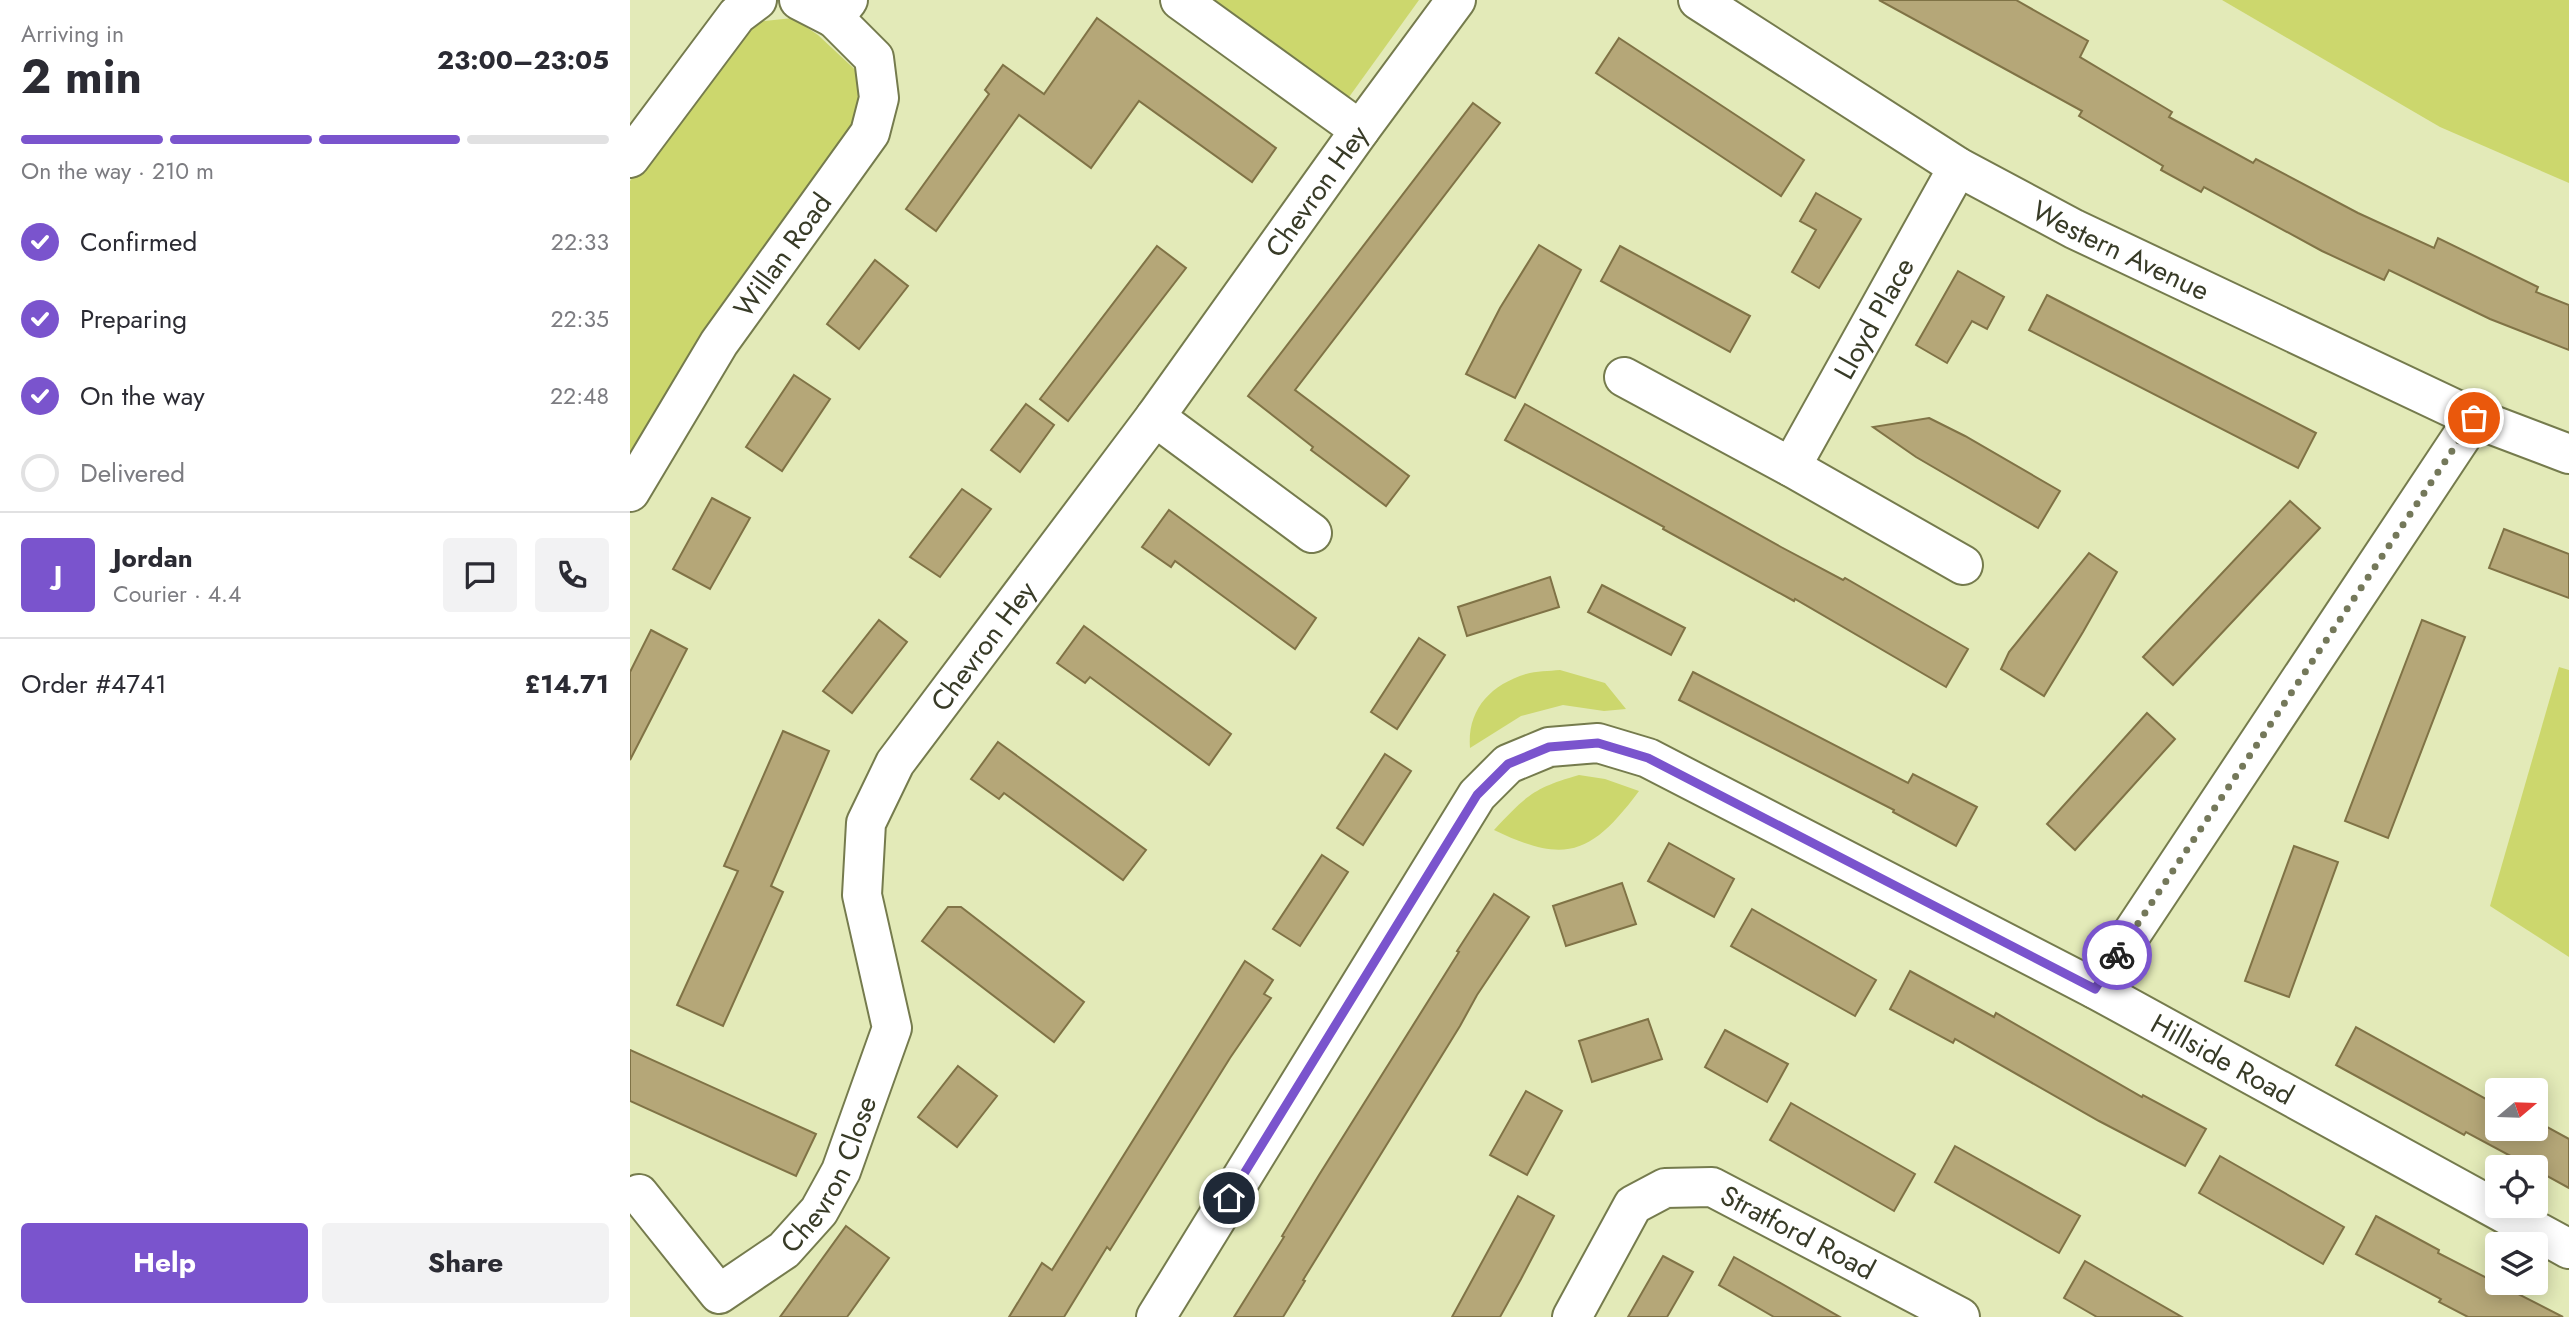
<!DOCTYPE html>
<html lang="en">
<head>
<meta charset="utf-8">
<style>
  :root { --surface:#fff; --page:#f2f2f3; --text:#2b2b33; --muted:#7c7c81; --line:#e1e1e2; --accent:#7a54cd }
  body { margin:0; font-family:Jost,sans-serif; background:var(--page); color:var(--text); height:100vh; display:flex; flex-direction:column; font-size:26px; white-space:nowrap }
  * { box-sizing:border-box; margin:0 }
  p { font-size:23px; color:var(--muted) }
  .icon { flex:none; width:38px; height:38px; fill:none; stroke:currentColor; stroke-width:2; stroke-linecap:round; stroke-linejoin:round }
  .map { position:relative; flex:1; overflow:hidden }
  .sheet { display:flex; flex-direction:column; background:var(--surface); width:630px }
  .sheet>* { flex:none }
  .needle { width:46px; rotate:71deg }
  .buttons { position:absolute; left:1855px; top:1078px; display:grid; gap:14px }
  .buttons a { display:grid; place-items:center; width:63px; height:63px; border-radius:7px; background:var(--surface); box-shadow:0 4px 18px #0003; font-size:35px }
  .pin { position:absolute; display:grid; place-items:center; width:60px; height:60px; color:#fff; margin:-30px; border:4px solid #fff; border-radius:50%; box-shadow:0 2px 7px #0007 }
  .courier { position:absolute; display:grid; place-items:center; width:70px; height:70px; margin:-35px; border:5px solid #7a54cd; border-radius:50%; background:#fff; color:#222; box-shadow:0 2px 9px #0007 }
  .headline em { font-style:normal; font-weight:700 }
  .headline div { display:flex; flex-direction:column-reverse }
  .headline { display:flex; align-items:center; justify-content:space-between; height:119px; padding:0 21px }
  h1 { font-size:46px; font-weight:700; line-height:52px }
  .bar { display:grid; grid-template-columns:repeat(4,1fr); gap:10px 7px; align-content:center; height:84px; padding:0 21px }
  .bar i { height:9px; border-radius:5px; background:var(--line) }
  .bar .selected { background:var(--accent) }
  .bar p { grid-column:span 4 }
  .line { display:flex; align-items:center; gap:18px; padding:0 21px; border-top:2px solid var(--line) }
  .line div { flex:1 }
  .round { display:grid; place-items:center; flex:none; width:74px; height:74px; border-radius:7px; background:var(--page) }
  ol { padding:0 21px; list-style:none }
  li { display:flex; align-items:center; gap:21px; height:77px }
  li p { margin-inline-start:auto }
  li .icon { padding:7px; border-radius:50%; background:var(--accent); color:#fff; stroke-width:4 }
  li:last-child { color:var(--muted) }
  li i { width:38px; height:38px; border:4px solid var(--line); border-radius:50% }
  .cta { display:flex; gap:14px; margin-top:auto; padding:14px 21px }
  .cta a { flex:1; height:80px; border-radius:7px; background:var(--accent); color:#fff; font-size:28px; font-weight:700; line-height:80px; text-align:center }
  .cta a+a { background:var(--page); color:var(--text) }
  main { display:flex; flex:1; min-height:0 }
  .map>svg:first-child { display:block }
</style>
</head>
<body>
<main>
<section class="sheet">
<div class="headline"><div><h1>2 min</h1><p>Arriving in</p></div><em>23:00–23:05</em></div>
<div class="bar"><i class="selected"></i><i class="selected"></i><i class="selected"></i><i></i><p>On the way · 210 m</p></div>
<ol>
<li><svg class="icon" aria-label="check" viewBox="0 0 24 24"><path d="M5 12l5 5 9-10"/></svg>Confirmed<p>22:33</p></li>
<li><svg class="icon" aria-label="check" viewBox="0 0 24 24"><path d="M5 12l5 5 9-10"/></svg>Preparing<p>22:35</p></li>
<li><svg class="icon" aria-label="check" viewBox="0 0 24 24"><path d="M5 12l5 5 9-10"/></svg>On the way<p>22:48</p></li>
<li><i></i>Delivered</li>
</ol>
<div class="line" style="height:126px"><b class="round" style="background:var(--accent);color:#fff">J</b><div><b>Jordan</b><p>Courier · 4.4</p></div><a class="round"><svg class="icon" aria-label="chat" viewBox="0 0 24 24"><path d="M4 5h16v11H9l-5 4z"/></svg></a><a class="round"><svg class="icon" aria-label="phone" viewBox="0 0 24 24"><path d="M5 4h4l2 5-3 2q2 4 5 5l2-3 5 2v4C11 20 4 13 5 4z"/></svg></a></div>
<div class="line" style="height:91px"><div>Order #4741</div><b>£14.71</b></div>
<div class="cta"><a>Help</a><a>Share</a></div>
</section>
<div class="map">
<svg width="1939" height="1317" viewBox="0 0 1939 1317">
  <rect width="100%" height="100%" fill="#e3eab8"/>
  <g fill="#ccd76d">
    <polygon points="570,0 789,0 714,104"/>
    <polygon points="1592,0 1939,0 1939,183 1810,127"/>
    <polygon points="163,18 188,35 234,78 226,118 0,463 0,181 116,23"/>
    <polygon points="1929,667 1939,670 1939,957 1860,906"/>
    <path d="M930,670L975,683L996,709L974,711L933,705L891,716L840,748C837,710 860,685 896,674C906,671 919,671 930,670Z"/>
    <path d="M949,775L975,779L1009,791C962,854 936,865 864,830C896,796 903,788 949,775Z"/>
  </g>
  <g fill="#b5a778" stroke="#807346" stroke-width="2">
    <polygon points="1249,0 1386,0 1458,41 1450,57 1542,112 1539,117 1623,163 1626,159 1728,213 1804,248 1808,238 1908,287 1906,292 1939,305 1939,350 1860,319 1759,270 1754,280 1692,251 1574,187 1571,192 1531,170 1533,166 1449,116 1452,111"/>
    <polygon points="467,18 646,148 622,182 509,101 461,168 389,115 306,231 276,209 359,94 355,90 373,65 414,94"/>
    <polygon points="989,38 1174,160 1151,196 966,73"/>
    <polygon points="843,103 870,123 665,390 779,476 756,506 681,450 683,447 618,396"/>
    <polygon points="1186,193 1231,219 1189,288 1162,272 1186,230 1170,221"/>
    <polygon points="909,245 951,270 885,398 836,374 870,308"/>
    <polygon points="527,246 556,268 438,421 410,399"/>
    <polygon points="990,246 1120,316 1100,352 971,281"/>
    <polygon points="245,260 278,286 229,349 197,324"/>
    <polygon points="1328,271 1374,297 1357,329 1342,321 1317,363 1286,345"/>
    <polygon points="1417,295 1686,433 1668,468 1399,330"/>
    <polygon points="164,375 200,399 152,471 116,447"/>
    <polygon points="396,404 424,425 390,472 361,450"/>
    <polygon points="895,404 1151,547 1213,580 1215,578 1338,649 1316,687 1165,599 1164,601 1033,529 1034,527 875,440"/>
    <polygon points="1299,418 1335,436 1430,491 1408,528 1286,457 1243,427"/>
    <polygon points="332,489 361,509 310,577 280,557"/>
    <polygon points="82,498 120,518 80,589 43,569"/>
    <polygon points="1660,501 1690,528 1543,685 1513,657"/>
    <polygon points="539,510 686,618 665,649 545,561 541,567 512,547"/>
    <polygon points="1874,529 1939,554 1939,598 1859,568"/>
    <polygon points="1459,553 1487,572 1453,632 1414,696 1371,669 1379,652"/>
    <polygon points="920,577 929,607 837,636 828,607"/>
    <polygon points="972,585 1055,628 1041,655 958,612"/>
    <polygon points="249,620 277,642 222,713 193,691"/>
    <polygon points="1792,620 1835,637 1758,838 1715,821"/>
    <polygon points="454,626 601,734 579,765 460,677 455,683 427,663"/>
    <polygon points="21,630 57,649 0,760 0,672"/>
    <polygon points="789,638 815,655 767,729 741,712"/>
    <polygon points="1063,672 1278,783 1283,774 1347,807 1326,846 1263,812 1264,810 1049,700"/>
    <polygon points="1517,713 1545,739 1445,850 1417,824"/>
    <polygon points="153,731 199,751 141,886 153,892 93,1026 47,1005 108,871 94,866"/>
    <polygon points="368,742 516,850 493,880 374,793 369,799 341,779"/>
    <polygon points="755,754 781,771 733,845 707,828"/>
    <polygon points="1039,843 1104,879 1084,917 1018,881"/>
    <polygon points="1664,846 1708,862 1659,997 1615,981"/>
    <polygon points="692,855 718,872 670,946 643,929"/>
    <polygon points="992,883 1006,924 936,946 923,906"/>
    <polygon points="864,894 899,917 847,995 830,1026 673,1280 675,1281 653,1317 604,1317 654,1237 652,1236 689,1175 829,952 827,951"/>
    <polygon points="318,907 331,907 454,1002 424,1042 292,941"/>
    <polygon points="1122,909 1246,980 1225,1016 1101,946"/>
    <polygon points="615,961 643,980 634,994 641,998 600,1058 480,1250 477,1247 434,1317 379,1317 412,1263 422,1270"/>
    <polygon points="1280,971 1364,1017 1366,1013 1512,1097 1513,1095 1576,1129 1555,1166 1469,1121 1325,1039 1323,1043 1260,1009"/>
    <polygon points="1018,1019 1032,1059 962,1082 949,1041"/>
    <polygon points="1726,1027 1867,1105 1867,1129 1906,1129 1906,1121 1939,1139 1939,1188 1906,1170 1906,1167 1901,1167 1836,1132 1834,1135 1706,1065"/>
    <polygon points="1095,1030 1158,1064 1137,1102 1075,1067"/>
    <polygon points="0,1050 186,1134 166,1176 0,1101"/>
    <polygon points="328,1066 367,1096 327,1147 288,1117"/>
    <polygon points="896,1091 932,1111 897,1175 860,1155"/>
    <polygon points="1161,1103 1285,1174 1264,1211 1140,1140"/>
    <polygon points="1325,1146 1450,1216 1429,1253 1305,1182"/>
    <polygon points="1590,1156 1714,1227 1693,1264 1569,1193"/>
    <polygon points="888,1196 924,1216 891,1279 870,1317 822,1317"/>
    <polygon points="1746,1216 1809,1250 1808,1253 1933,1317 1838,1317 1809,1302 1811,1299 1726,1254"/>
    <polygon points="216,1226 259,1258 217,1317 150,1317"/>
    <polygon points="1033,1256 1063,1272 1037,1317 998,1317"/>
    <polygon points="1104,1257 1145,1280 1210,1317 1144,1317 1089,1285"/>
    <polygon points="1455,1261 1486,1279 1552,1317 1467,1317 1434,1298"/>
  </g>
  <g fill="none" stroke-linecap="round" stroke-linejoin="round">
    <g stroke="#757b4d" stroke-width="42">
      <g id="minor">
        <polyline points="169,0 204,18 218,0"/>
        <polyline points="550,0 730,130"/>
        <path id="s1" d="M1068,0L1328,167L1444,229L1844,418L1939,454"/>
        <polyline points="0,158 107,15 127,0"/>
        <path id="s2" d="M994,377L1161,467L1328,167"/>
        <polyline points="525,417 682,533"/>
        <polyline points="1161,467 1333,565"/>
        <path id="s3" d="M0,492L89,343L240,133L249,98L244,58L204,18"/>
        <polyline points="1465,989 1844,418"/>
        <path id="s4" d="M9,1194L89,1294L154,1250L189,1211L211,1171L262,1028L232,895L236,823L265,763L525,417L730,130L826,0"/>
        <path id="s5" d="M526,1317L847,795L878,764L919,747L968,743L1018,758L1465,989L1939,1249"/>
        <path id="s6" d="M942,1317L1003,1205L1035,1188L1082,1187L1330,1317"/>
      </g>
    </g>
    <use href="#minor" stroke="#fff" stroke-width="38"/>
  </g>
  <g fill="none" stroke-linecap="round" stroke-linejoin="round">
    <polyline stroke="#74785a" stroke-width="7" stroke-dasharray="0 12.6" points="1487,955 1844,418"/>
    <polyline stroke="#7a54cd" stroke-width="9" points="599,1198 847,795 878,764 919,747 968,743 1018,758 1465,989 1487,955"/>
  </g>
  <g text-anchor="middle" stroke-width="5" stroke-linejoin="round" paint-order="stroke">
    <g font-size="28" fill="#383b27" stroke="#f0f7c5">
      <text dy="10" stroke="none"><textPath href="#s4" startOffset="1442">Chevron Hey</textPath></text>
      <text dy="10" stroke="none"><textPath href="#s1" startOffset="492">Western Avenue</textPath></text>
      <text dy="10" stroke="none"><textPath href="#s3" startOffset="282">Willan Road</textPath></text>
      <text dy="10" stroke="none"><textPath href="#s2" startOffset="360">Lloyd Place</textPath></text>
      <text dy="10" stroke="none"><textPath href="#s4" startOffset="878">Chevron Hey</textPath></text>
      <text dy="10" stroke="none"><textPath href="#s5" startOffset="1451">Hillside Road</textPath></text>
      <text dy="10" stroke="none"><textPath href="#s4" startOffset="296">Chevron Close</textPath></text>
      <text dy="10" stroke="none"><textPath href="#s6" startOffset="308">Stratford Road</textPath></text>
    </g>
  </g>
</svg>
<div class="buttons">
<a><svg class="needle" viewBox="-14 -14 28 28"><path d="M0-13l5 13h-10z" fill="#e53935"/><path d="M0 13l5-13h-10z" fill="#7c7c81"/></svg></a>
<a><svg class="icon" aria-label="locate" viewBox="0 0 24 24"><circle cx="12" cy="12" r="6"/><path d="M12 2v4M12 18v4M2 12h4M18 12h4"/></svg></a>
<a><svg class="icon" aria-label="layers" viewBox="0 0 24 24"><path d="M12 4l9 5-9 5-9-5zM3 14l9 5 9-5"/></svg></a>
</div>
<div class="pin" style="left:1844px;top:418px;background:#ea580c"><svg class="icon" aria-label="bag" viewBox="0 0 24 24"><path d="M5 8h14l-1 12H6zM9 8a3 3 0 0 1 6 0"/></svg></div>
<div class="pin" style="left:599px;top:1198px;background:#1f2937"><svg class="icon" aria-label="home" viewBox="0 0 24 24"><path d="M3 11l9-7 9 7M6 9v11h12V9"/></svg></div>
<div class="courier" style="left:1487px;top:955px"><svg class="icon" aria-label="bike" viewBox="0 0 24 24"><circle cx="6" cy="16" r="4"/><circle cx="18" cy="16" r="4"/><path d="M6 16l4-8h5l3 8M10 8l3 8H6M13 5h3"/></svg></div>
</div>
</main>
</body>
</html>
